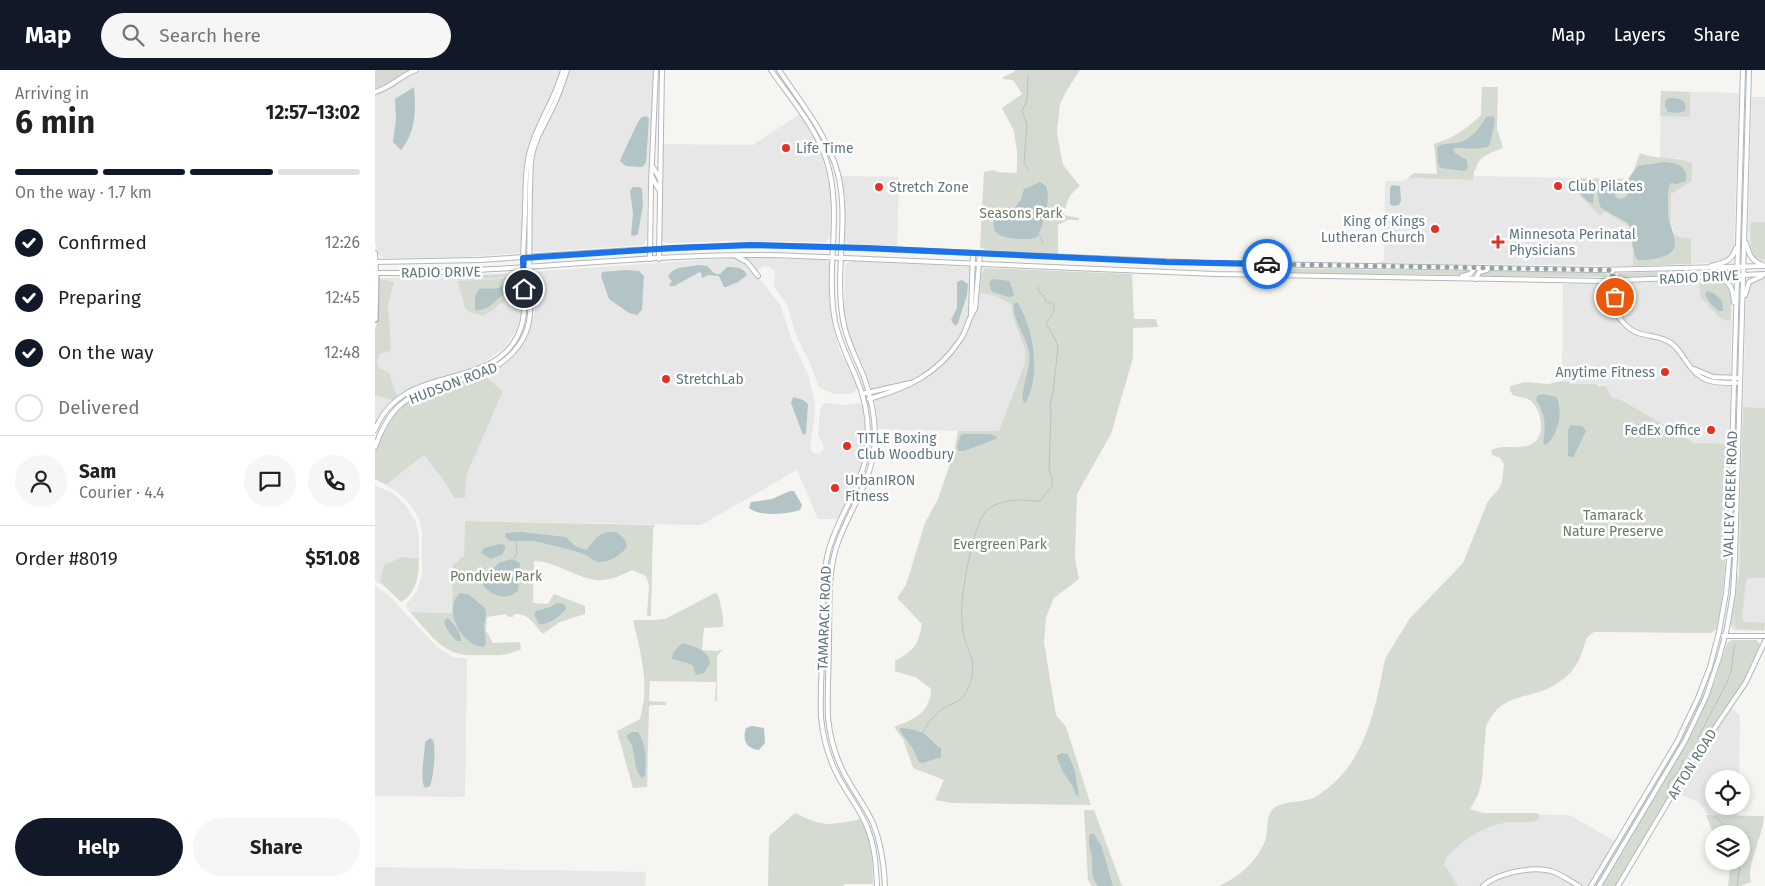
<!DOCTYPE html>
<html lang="en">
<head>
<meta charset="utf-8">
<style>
  :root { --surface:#fff; --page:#f6f6f6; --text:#202124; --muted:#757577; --line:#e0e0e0; --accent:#111827 }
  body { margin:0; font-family:"Fira Sans",sans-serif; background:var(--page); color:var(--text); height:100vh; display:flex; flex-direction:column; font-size:19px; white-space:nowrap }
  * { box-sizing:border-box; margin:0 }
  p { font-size:16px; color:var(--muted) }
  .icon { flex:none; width:28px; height:28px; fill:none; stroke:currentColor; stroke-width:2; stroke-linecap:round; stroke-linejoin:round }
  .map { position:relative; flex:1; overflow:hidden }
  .side { display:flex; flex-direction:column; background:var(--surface); width:375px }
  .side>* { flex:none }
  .controls { position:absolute; left:1330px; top:700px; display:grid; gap:10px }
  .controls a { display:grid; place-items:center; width:45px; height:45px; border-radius:50%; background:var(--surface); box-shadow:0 2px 8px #0003; font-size:25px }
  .pin { position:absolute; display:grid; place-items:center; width:42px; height:42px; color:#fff; margin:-21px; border:2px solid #fff; border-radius:50%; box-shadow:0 1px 5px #0007 }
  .courier { position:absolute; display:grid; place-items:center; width:50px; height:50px; margin:-25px; border:4px solid #1a73e8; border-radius:50%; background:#fff; color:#222; box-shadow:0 1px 6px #0007 }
  .headline em { font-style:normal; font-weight:700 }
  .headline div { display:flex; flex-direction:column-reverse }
  .headline { display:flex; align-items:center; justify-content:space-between; height:85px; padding:0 15px }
  h1 { font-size:32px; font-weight:700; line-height:38px }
  .bar { display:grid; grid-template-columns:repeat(4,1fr); gap:8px 5px; align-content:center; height:60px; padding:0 15px }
  .bar i { height:6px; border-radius:4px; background:var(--line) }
  .bar .selected { background:var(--accent) }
  .bar p { grid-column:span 4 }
  .line { display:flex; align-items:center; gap:12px; padding:0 15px; border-top:1px solid var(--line) }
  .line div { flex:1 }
  .round { display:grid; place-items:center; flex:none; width:52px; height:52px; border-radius:26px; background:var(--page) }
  ol { padding:0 15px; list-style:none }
  li { display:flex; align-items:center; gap:15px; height:55px }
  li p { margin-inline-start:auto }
  li .icon { padding:5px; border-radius:50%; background:var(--accent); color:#fff; stroke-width:4 }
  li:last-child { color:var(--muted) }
  li i { width:28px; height:28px; border:2px solid var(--line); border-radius:50% }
  .cta { display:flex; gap:10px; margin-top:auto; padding:10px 15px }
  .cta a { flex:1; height:58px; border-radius:30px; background:var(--accent); color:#fff; font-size:20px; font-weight:700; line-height:58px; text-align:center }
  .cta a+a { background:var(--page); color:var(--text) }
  header { display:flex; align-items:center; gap:30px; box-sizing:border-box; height:70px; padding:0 25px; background:var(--accent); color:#fff }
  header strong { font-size:24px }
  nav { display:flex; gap:28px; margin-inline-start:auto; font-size:18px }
  .search { width:350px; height:45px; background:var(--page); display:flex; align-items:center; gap:12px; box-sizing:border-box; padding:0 18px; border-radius:28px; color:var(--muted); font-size:19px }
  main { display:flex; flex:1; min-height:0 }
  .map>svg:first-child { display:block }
</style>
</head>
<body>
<header>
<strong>Map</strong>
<div class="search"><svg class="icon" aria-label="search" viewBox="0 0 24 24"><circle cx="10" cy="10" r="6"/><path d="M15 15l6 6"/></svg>Search here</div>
<nav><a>Map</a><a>Layers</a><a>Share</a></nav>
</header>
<main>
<section class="side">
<div class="headline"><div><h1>6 min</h1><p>Arriving in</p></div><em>12:57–13:02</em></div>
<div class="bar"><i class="selected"></i><i class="selected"></i><i class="selected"></i><i></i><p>On the way · 1.7 km</p></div>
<ol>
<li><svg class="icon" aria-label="check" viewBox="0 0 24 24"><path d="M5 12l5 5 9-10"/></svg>Confirmed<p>12:26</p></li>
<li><svg class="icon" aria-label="check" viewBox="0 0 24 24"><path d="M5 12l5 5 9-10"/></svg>Preparing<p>12:45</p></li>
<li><svg class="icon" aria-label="check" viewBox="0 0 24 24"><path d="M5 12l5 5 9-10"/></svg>On the way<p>12:48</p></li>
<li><i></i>Delivered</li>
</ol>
<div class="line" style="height:90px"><a class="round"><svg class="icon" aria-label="person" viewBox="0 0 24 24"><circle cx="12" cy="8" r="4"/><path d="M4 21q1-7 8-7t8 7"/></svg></a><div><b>Sam</b><p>Courier · 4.4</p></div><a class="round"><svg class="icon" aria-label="chat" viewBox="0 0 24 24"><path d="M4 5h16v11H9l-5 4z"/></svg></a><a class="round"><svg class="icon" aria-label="phone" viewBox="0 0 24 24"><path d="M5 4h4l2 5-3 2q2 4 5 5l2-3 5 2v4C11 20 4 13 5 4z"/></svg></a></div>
<div class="line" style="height:65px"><div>Order #8019</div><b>$51.08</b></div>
<div class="cta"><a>Help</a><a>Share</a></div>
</section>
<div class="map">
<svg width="1390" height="816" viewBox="0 0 1390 816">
  <rect width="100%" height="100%" fill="#f6f5f2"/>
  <g fill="#e6e7e6">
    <polygon points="50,0 187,0 174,33 159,63 153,81 145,183 91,187 10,188 6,187 3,183 0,171 0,23 16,17 37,3"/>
    <polygon points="193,0 278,0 278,46 272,135 272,169 268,175 164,182 160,182 157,179 158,85 161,75"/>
    <polygon points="1286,21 1364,23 1359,177 1355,187 1346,192 1316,194 1316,170 1300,165 1298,161 1295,142 1296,124 1317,93 1304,88 1285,88"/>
    <polygon points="1377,27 1390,27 1390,192 1384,192 1376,185 1373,160"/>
    <polygon points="425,44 445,79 456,121 455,166 451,172 357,171 294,173 288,172 286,166 288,74 378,75"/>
    <polygon points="465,106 524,107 522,176 474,174 470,172 470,127"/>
    <polygon points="1098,106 1198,108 1198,119 1225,146 1230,142 1254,156 1258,183 1258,196 1003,193 1009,190 1010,111 1026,111 1033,108 1098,110"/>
    <polygon points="369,187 451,190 455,194 456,215 454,226 456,247 463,276 482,317 480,322 475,324 459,324 444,317 435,293 422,268 412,235 399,216 400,201 395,197 389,196 384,199 382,206 405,234 417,271 434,307 440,335 439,350 435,377 437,382 444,384 449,379 448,374 443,366 445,339 448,334 452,333 467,335 484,333 489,337 491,368 487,396 479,419 463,449 443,449 422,400 326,455 90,451 89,486 78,496 77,543 35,542 31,538 31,535 42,521 47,505 47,462 44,448 35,434 25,424 11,415 49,385 69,411 79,428 90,428 91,406 128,321 112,307 105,306 117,302 130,294 139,285 149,272 160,243 159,204 166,201"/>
    <polygon points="477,191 616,198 610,198 606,202 605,223 618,225 636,233 638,248 650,279 650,293 624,362 503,359 500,331 490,300 476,270 469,244 470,197 471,194"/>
    <polygon points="139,203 145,206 146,209 148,235 142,259 129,278 104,296 44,314 31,320 12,336 0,355 0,261 4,243 6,208"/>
    <polygon points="1383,208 1390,208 1390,338 1368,337 1371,224 1374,215"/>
    <polygon points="1344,210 1350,212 1355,219 1357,241 1354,375 1316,374 1229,331 1229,316 1221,314 1187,314 1188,214 1229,214"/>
    <polygon points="0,415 19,424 32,437 40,450 44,465 44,488 27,487 9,495 5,512 7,515 0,511"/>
    <polygon points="1362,506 1390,506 1390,561 1360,561 1356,558"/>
    <polygon points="0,516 11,523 64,579 78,587 92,589 90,727 0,726"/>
    <polygon points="1356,638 1365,646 1364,709 1339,709 1339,736 1363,736 1363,746 1334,746 1325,733 1305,724 1303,721 1321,689"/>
    <polygon points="1103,744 1194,745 1240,771 1213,816 1082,816 1066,793"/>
    <polygon points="0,797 271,802 270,816 0,816"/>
  </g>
  <g fill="#d6dbd1">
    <polygon points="0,0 36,0 15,13 0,19"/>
    <path d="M640,0H705L692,20L685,34L682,63L688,95L705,116C693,126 692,130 689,145L704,148V150H693L683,155V184L611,180L605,177L609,102L619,100L622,102L642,103V82L639,61L627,38L647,24L638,10L628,9V7L639,2Z"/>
    <path d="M1107,17H1123L1122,58L1128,78C1116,83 1104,85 1101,99L1099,101L1098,110L1033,108L1039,103L1062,104L1059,74C1078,68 1092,59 1106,45Z"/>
    <polygon points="1286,21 1315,22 1315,47 1285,46"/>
    <path d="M1265,83C1284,91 1300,85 1317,93V111L1296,124C1296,132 1294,160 1300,165C1304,167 1312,168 1316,169V194L1258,196V183L1254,156L1230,142L1225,146L1198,119V108L1253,109L1258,102Z"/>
    <path d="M1376,152H1390V190L1380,188C1375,180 1375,164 1376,152Z"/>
    <path d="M610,198L757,204L759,249H781L783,257L758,258V288L736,364L702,424L700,489L704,509L679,528L671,547L669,572L681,645L691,657L716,735L577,733L560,730L569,710L538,698L528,669L519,657C539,649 555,644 556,619L542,608L520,601V591C539,580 543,576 547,554L522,528L531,515L550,453L563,429L579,382L583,361H624L650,293V279L638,248L636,234L618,225L605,223L606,204Z"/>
    <polygon points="897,198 1096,201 1087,205 901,203 896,202 895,200"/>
    <polygon points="1115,201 1230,202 1233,205 1230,207 1104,206 1108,203"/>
    <polygon points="1312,201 1312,202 1294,207 1244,208 1242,206 1244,203"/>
    <polygon points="136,204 122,208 83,210 83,206"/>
    <path d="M141,205L144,211L145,222L139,225L136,229C126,230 118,242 108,246L95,242L90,238L83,211L123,209Z"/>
    <polygon points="5,209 19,212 13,235 16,279 15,281 5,284 2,292 4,298 14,303 22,327 18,330 0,325 0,261 4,243"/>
    <path d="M1346,212C1359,218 1356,238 1355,251L1346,249L1327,229L1325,225V213Z"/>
    <path d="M107,306C115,307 121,317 128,321L91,406L90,428H79L69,411L49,385L11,415L0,409C0,401 0,390 0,382C15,326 58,319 107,306Z"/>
    <path d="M1187,311L1199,314H1221L1223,316H1231L1236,327L1248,331L1319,373L1354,374L1350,497L1347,531L1341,560L1335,563L1219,562C1209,567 1210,576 1206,585C1202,596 1194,606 1184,612C1157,632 1127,619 1111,657L1107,710L1103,725L1095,739L1108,743H1162L1165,745L1163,750C1155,753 1145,752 1136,752C1115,754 1099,763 1083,776C1077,781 1071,786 1069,794L1083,816H844C864,807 884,790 891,768C893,759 891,746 898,739C909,729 930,734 942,726C989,696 999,645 1009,594L1011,587L1035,548L1088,493L1113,431L1123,420L1127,412L1129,394L1125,388L1117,385L1116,381C1126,372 1148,383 1161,371C1171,361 1165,335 1153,329C1148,327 1142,327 1138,325L1135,321V316L1150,312L1173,314Z"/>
    <polygon points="1368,337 1390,338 1390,508 1374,508 1371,510 1367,547 1369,552 1390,553 1389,560 1362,559 1360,557 1359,545 1364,502 1366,436 1363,502 1358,555 1356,556 1363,501"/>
    <polygon points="1360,344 1361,376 1356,523 1355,523"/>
    <path d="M90,451L280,455L278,459L276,546H272L274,515L271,506L257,500C246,506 229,513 215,509C195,504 180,492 159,491L158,533L173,534L179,524L210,536V544L185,552L168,564C159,554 154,543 139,544L138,547H133L131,544L112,547L111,561L118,573L145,572L146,579C134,585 122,586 108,585C101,585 92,586 85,584C64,580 49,557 35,542L77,543L78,495L89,486Z"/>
    <path d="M27,487L44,488C44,504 42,523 26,532L5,512L9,495Z"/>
    <path d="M340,523L343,525C346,535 349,546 348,557L329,558L327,580L342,581L348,579L342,586V631H340L341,612L275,611L274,631L291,632V635H276L274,637L272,717L258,718L242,661L265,649C275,612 266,586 258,550H278L290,549Z"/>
    <polygon points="1357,570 1381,570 1385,574 1370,609 1317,687 1241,816 1227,816 1318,661 1340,611 1352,573"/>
    <polygon points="1332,611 1326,634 1308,670 1222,816 1219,816 1306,669 1319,644"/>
    <polygon points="709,740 719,740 747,816 717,816 713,810"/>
    <path d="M420,743C450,758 454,755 486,749C496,769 498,792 498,814H469V816H393L394,766Z"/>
    <path d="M1331,745L1389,746C1388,767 1371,794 1376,812L1365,816H1353L1356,791H1366V764L1338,763Z"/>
  </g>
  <g fill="#b3c4c6">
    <path d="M39,17C41,40 41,62 26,80L18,72L21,49L20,29Z"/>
    <path d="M1294,28C1303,28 1313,29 1310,41L1303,43L1293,42L1290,36L1291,30Z"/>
    <polygon points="272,46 274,49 271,93 267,97 251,96 245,91 247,86 263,52 267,47"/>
    <path d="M1117,46L1119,47C1121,54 1116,69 1114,76C1107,80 1086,78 1078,78L1080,83L1092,90L1093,98L1090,101L1065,98L1063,93L1062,77C1068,73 1074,74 1081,73C1095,71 1105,58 1111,47Z"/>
    <path d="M1289,92C1301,93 1313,95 1311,111L1301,114L1296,113C1293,117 1293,122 1293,128C1293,136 1293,144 1294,151C1296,159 1300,166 1300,174C1299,189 1274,190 1263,190C1256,183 1259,164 1253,153L1226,138C1222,129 1221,117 1229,110L1233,109L1242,113L1243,116L1240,126L1244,129L1249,128L1256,121L1254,108L1263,96Z"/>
    <path d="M1203,110H1214L1220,113L1218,133C1210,132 1202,120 1201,112Z"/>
    <path d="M665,112L671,116C676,130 669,154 662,167C656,170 652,169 646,169C631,168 612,167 621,146L639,139L646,129L649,119Z"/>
    <polygon points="1017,115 1025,116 1026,131 1024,135 1018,136 1015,134 1015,118"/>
    <polygon points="258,117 265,117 267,119 268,135 263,164 259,166 256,165 258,143 255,121"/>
    <path d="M323,195L332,196C337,200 338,205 345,204L352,197C360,197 369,197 372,205L363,212L351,217H349L344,206L333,205L327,208L326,203L325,202L299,216H294L297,211L293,207C298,195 313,198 323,195Z"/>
    <polygon points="252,200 264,201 269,206 267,240 262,245 254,243 234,229 226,206 227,202"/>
    <polygon points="618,209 635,211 639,226 633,227 616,221 614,212"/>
    <polygon points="587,210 593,214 592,225 583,253 580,256 576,250 582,238 582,212"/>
    <path d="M134,212L137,216L136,220C132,223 128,224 125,227C117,234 112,241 100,240V226L104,219C114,217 123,222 129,213Z"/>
    <polygon points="1332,221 1340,224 1347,231 1348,241 1343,241 1335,233 1330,225"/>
    <path d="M641,232L643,233C659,262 666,302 651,333L648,331C646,314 657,298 654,281C651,265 637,251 639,234Z"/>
    <path d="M1168,324L1181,327C1189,340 1183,366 1171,375L1168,373C1171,357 1171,344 1161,330L1162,326Z"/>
    <polygon points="418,327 428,330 433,334 431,363 428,365 416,333"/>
    <polygon points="1196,355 1207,356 1211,361 1198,388 1193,386 1193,360"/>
    <polygon points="588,364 615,364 622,367 621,369 589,381 584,381 582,378 585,366"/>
    <path d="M415,421H419L427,435L425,440C413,444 384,447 374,438L376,432L397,429Z"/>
    <path d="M146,462L191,467L200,476L211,480C223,468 222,461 242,462L250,470L252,476C248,484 235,492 225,492C219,492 216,488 211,485C200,480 177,476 164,472L158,471H135L130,467L131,463Z"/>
    <polygon points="124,474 130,475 130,478 128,484 116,489 106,483 109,478"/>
    <path d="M137,489L145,493L143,521C132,531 116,526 108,515V507L124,493Z"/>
    <path d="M85,523L93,524L110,538L111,544L109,556L111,573L108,577C86,575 67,539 85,523Z"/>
    <path d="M182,533L189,534L191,538C187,546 172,556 164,554L159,545L161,541L175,537Z"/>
    <path d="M72,548C78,552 87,564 86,571H82C76,566 71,559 69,551Z"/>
    <path d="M307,573C318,576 334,580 335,593L329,603L321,605L318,596L315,594L297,589L298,583Z"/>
    <path d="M377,656L389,658L390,673L384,680C371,679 367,670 371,658Z"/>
    <path d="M525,658C533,658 548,661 553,667C558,671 560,675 566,678V687L548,693L544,692L538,679L525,661Z"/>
    <path d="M257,662H263C272,675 271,691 270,706L267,708C258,699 261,687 257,676C255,671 252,670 252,665Z"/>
    <path d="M55,668L58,670C61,680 59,705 55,716L50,718C44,709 50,684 50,672Z"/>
    <polygon points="687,683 693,684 700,701 704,727 701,725 698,717 688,702 682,688 682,685"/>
    <path d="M715,764H719L726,775L738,816H723C715,806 718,800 717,788C716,779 712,774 715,764Z"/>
  </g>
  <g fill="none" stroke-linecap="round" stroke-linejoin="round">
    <g stroke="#b3c4c6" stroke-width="1">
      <polyline points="653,99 649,92 652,55 647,41 652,30 653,6"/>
      <polyline points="663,163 668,173"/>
      <polyline points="139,489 142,483 141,472"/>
      <path d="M547,664C552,654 559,644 569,638C581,631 589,631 594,616C604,590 591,582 588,561C587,552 586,542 587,534C588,515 599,450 613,439C622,432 639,429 650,430C655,430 659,432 665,431L677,416V409L674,398L676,344L675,336L678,322L683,278L681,271L671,253C675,246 683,242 677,233L671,232L669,226L663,221V216"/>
      <polyline points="1323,668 1352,612 1356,601 1360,574"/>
      <path d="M1294,719C1290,710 1298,709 1303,702C1305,698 1307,694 1308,690"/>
      <polyline points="1340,747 1361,764"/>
      <polyline points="1366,769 1368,774 1366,789"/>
      <polyline points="1362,816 1366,791"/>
    </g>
    <g stroke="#b1b8bb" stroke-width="6">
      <g id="secondary">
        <path d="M396,0C416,29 442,58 452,92C468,143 450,199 460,251C464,271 473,288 481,307C491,330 495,354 492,379C488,416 464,444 454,479C446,508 448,539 448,569C447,595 445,621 446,647C448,668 454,690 464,708C473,725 485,739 492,757C500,776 501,796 502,816"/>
        <path d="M404,0C426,33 453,65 463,104C475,153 458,206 469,255C473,273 482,290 489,307C497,330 502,355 499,379C495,415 473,442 462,475C452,505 455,538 454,569C454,595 452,621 453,647C455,670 462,692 474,712C482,726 491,738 498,753C506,773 509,794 510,816"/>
        <path d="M0,22C16,18 26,5 41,0"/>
        <polyline points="278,97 285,109"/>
        <polyline points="277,107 284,120"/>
        <path d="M1371,173C1374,184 1376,191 1388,195"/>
        <polyline points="0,183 1,203"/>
        <polyline points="361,186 372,192 383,206"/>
        <polyline points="275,189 276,114 281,0"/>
        <polyline points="284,189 287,0"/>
        <polyline points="0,192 104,190 258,180 376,175 484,178 832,193 1223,200 1390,196"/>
        <path d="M1336,196C1348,193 1357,192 1361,178"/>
        <polyline points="1237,200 1240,231 1246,250"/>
        <path d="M0,203C142,204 282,180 424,186L840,204L1228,211L1390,204"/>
        <polyline points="1087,206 1095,204 1100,198"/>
        <path d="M1340,208C1355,210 1358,218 1359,232"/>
        <polyline points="1101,209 1104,202 1112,200"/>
        <path d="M1237,210C1230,228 1236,240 1248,252C1252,257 1257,261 1263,263C1275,267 1286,266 1296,273C1303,278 1306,284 1311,291C1325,313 1337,313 1361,313"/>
        <polyline points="1370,225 1374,212 1387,206"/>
        <polyline points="596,244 598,183"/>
        <polyline points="1319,299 1338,307 1365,308"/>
        <polyline points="487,324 535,313"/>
        <path d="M494,329C532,318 562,305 585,270C592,261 593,248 600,239L605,183"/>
        <path d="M0,360C26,294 107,321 139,272C155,248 148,221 148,194C148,175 150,156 150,137C151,123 150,109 152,96C156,61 179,34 188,0"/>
        <path d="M0,377C5,363 11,349 22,338C55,305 113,319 144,275C161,252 154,224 154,198C155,163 154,127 156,92C158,72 169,56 177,39C183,27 188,13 192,0"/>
        <polyline points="1348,566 1390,566"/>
        <path d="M1108,816C1122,803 1157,796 1176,801C1186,804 1195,811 1204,816"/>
        <polyline points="1216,816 1302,672 1323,628 1335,597 1344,562 1351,523 1354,490 1368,0"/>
        <polyline points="1224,816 1310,671 1331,627 1344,588 1352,558 1358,523 1360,489 1374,0"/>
        <polyline points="1243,816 1318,690 1371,612 1390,571"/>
      </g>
    </g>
    <g stroke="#b2b7b9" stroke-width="8">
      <polyline id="highway" points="0,249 1,203"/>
    </g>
    <use href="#secondary" stroke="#fff" stroke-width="4"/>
    <use href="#highway" stroke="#fff" stroke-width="5"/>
  </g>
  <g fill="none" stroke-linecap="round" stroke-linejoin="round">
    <polyline stroke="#94a2a7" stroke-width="5" stroke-dasharray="0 9" points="892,194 1237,200 1240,227"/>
    <polyline stroke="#1a73e8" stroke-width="6" points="149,219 148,188 298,178 376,175 491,178 791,192 892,194"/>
  </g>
  <g fill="#e43124" stroke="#fff" stroke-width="2">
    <circle cx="411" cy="78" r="5"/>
    <circle cx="1183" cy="116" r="5"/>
    <circle cx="504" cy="117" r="5"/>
    <circle cx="1060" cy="159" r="5"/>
    <path d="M1120.5 164.5h5v5h5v5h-5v5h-5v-5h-5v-5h5z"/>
    <circle cx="1290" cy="302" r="5"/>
    <circle cx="291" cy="309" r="5"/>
    <circle cx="1336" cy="360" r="5"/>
    <circle cx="472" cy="376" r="5"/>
    <circle cx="460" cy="418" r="5"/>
  </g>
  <g text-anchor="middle" stroke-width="5" stroke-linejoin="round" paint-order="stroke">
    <g font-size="14" fill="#60767e" stroke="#fff" text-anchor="start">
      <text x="421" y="83">Life Time</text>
      <text x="1193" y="121">Club Pilates</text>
      <text x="514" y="122">Stretch Zone</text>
      <text x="1050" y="156" text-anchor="end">King of Kings<tspan x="1050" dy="16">Lutheran Church</tspan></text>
      <text x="1134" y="169">Minnesota Perinatal<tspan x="1134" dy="16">Physicians</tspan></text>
      <text x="1280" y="307" text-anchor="end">Anytime Fitness</text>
      <text x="301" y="314">StretchLab</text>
      <text x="1326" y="365" text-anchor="end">FedEx Office</text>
      <text x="482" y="373">TITLE Boxing<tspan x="482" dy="16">Club Woodbury</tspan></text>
      <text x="470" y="415">UrbanIRON<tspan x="470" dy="16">Fitness</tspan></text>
    </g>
    <g font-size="14" fill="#6c7b63" stroke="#fff">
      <text x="646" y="148">Seasons Park</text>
      <text x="1238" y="450">Tamarack<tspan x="1238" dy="16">Nature Preserve</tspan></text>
      <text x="625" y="479">Evergreen Park</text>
      <text x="121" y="511">Pondview Park</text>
    </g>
    <g font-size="14" fill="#60767e" stroke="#fff">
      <text transform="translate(66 202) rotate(-1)" y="5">RADIO DRIVE</text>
      <text transform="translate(1324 207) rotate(-3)" y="5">RADIO DRIVE</text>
      <text transform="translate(78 313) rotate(-21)" y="5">HUDSON ROAD</text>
      <text transform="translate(1355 424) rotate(-88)" y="5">VALLEY CREEK ROAD</text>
      <text transform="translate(449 548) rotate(-88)" y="5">TAMARACK ROAD</text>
      <text transform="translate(1317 694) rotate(-58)" y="5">AFTON ROAD</text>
    </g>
  </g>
</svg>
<div class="controls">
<a><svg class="icon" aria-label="locate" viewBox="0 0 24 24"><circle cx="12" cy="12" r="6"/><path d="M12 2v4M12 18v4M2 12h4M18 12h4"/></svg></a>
<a><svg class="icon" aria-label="layers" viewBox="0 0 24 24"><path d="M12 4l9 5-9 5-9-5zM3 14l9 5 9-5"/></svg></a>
</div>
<div class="pin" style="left:1240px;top:227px;background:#ea580c"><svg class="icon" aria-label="bag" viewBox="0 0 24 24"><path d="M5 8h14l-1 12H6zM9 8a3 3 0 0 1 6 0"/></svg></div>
<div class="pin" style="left:149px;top:219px;background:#1f2937"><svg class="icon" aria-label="home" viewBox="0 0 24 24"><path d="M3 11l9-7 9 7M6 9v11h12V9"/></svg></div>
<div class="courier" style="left:892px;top:194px"><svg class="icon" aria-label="car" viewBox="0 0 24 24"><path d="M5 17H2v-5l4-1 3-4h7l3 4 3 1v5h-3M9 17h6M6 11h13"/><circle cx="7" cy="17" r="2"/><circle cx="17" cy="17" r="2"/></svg></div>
</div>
</main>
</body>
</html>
